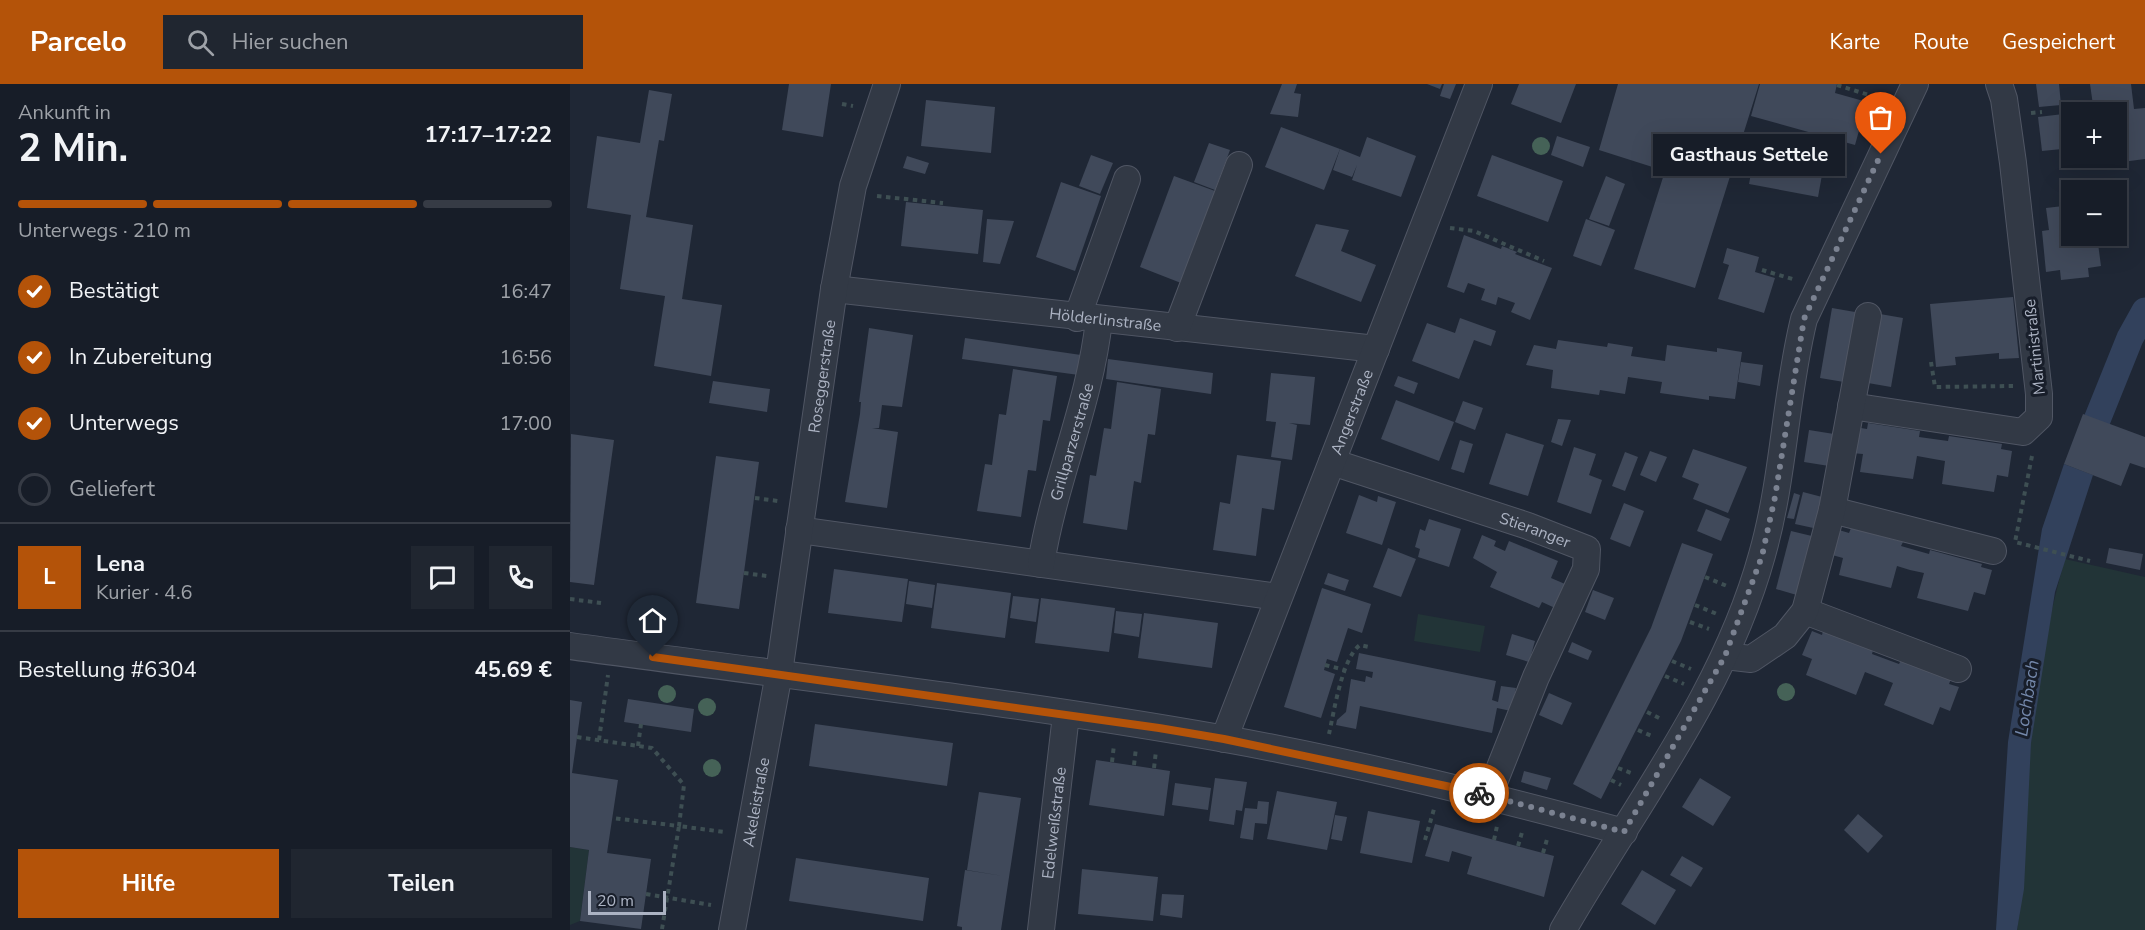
<!DOCTYPE html>
<html lang="de">
<head>
<meta charset="utf-8">
<style>
  :root { --surface:#171d28; --page:#202630; --text:#f1f3f6; --muted:#9ea2a8; --line:#363b45; --accent:#b45309 }
  body { margin:0; font-family:"Nunito Sans",sans-serif; background:var(--page); color:var(--text); height:100vh; display:flex; flex-direction:column; font-size:22px; white-space:nowrap }
  * { box-sizing:border-box; margin:0 }
  p { font-size:20px; color:var(--muted) }
  .icon { flex:none; width:33px; height:33px; fill:none; stroke:currentColor; stroke-width:2; stroke-linecap:round; stroke-linejoin:round }
  .map { position:relative; flex:1; overflow:hidden }
  .sheet { display:flex; flex-direction:column; background:var(--surface); width:570px }
  .sheet>* { flex:none }
  .fabs { position:absolute; left:1491px; top:18px; display:grid; gap:12px }
  .fabs a { display:grid; place-items:center; width:66px; height:66px; border-radius:0px; background:var(--surface); box-shadow:0 6px 24px #0002,0 0 0 2px var(--line); font-size:30px }
  .scale { position:absolute; left:18px; bottom:15px; width:78px; box-sizing:border-box; padding-left:6px; border:3px solid #acb3c3; border-top:0; font-size:16px; line-height:21px; white-space:nowrap; color:#acb3c3; -webkit-text-stroke:4px #181e2a; paint-order:stroke }
  .pin { position:absolute; display:grid; place-items:center; width:51px; height:51px; color:#fff; margin:-62px -26px; border-radius:50% 50% 50% 0; rotate:-45deg; box-shadow:0 0 6px #0007 }
  .pin .icon { rotate:45deg }
  .courier { position:absolute; display:grid; place-items:center; width:60px; height:60px; margin:-30px; border:4px solid #b45309; border-radius:50%; background:#fff; color:#222; box-shadow:0 2px 8px #0007 }
  .bubble { position:absolute; height:42px; border-radius:0px; background:var(--surface); box-shadow:0 6px 24px #0002,0 0 0 2px var(--line); font-size:20px; font-weight:700; line-height:42px; text-align:center }
  .headline em { font-style:normal; font-weight:700 }
  .headline div { display:flex; flex-direction:column-reverse }
  .headline { display:flex; align-items:center; justify-content:space-between; height:102px; padding:0 18px }
  h1 { font-size:39px; font-weight:700; line-height:45px }
  .bar { display:grid; grid-template-columns:repeat(4,1fr); gap:9px 6px; align-content:center; height:72px; padding:0 18px }
  .bar i { height:8px; border-radius:4px; background:var(--line) }
  .bar .selected { background:var(--accent) }
  .bar p { grid-column:span 4 }
  .line { display:flex; align-items:center; gap:15px; padding:0 18px; border-top:2px solid var(--line) }
  .line div { flex:1 }
  .round { display:grid; place-items:center; flex:none; width:63px; height:63px; border-radius:0px; background:var(--page) }
  ol { padding:0 18px; list-style:none }
  li { display:flex; align-items:center; gap:18px; height:66px }
  li p { margin-inline-start:auto }
  li .icon { padding:6px; border-radius:50%; background:var(--accent); color:#fff; stroke-width:4 }
  li:last-child { color:var(--muted) }
  li i { width:33px; height:33px; border:3px solid var(--line); border-radius:50% }
  .action { display:flex; gap:12px; margin-top:auto; padding:12px 18px }
  .action a { flex:1; height:69px; border-radius:0px; background:var(--accent); color:#fff; font-size:24px; font-weight:700; line-height:69px; text-align:center }
  .action a+a { background:var(--page); color:var(--text) }
  header { display:flex; align-items:center; gap:36px; box-sizing:border-box; height:84px; padding:0 30px; background:var(--accent); color:#fff }
  header strong { font-size:28px }
  nav { display:flex; gap:33px; margin-inline-start:auto; font-size:21px }
  .search { width:420px; height:54px; background:var(--page); display:flex; align-items:center; gap:15px; box-sizing:border-box; padding:0 21px; border-radius:0px; color:var(--muted); font-size:22px }
  main { display:flex; flex:1; min-height:0 }
  .map>svg:first-child { display:block }
</style>
</head>
<body>
<header>
<strong>Parcelo</strong>
<div class="search"><svg class="icon" aria-label="search" viewBox="0 0 24 24"><circle cx="10" cy="10" r="6"/><path d="M15 15l6 6"/></svg>Hier suchen</div>
<nav><a>Karte</a><a>Route</a><a>Gespeichert</a></nav>
</header>
<main>
<section class="sheet">
<div class="headline"><div><h1>2 Min.</h1><p>Ankunft in</p></div><em>17:17–17:22</em></div>
<div class="bar"><i class="selected"></i><i class="selected"></i><i class="selected"></i><i></i><p>Unterwegs · 210 m</p></div>
<ol>
<li><svg class="icon" aria-label="check" viewBox="0 0 24 24"><path d="M5 12l5 5 9-10"/></svg>Bestätigt<p>16:47</p></li>
<li><svg class="icon" aria-label="check" viewBox="0 0 24 24"><path d="M5 12l5 5 9-10"/></svg>In Zubereitung<p>16:56</p></li>
<li><svg class="icon" aria-label="check" viewBox="0 0 24 24"><path d="M5 12l5 5 9-10"/></svg>Unterwegs<p>17:00</p></li>
<li><i></i>Geliefert</li>
</ol>
<div class="line" style="height:108px"><b class="round" style="background:var(--accent);color:#fff">L</b><div><b>Lena</b><p>Kurier · 4.6</p></div><a class="round"><svg class="icon" aria-label="chat" viewBox="0 0 24 24"><path d="M4 5h16v11H9l-5 4z"/></svg></a><a class="round"><svg class="icon" aria-label="phone" viewBox="0 0 24 24"><path d="M5 4h4l2 5-3 2q2 4 5 5l2-3 5 2v4C11 20 4 13 5 4z"/></svg></a></div>
<div class="line" style="height:78px"><div>Bestellung #6304</div><b>45.69 €</b></div>
<div class="action"><a>Hilfe</a><a>Teilen</a></div>
</section>
<div class="map">
<svg width="1575" height="846" viewBox="0 0 1575 846">
  <rect width="100%" height="100%" fill="#1f2735"/>
  <g fill="#223437">
    <path d="M1495,475L1575,493V846H1447C1458,784 1454,722 1461,659C1466,602 1479,530 1495,475Z"/>
    <polygon points="848,530 915,542 910,568 844,557"/>
    <polygon points="0,763 19,766 10,837 0,841"/>
  </g>
  <polygon fill="#32415c" points="1494,380 1523,391 1485,508 1461,659 1454,805 1447,846 1426,846 1438,658 1472,445"/>
  <g fill="none" stroke-linecap="round" stroke-linejoin="round">
    <polyline stroke="#32415c" stroke-width="27" points="1527,336 1560,254 1575,227"/>
  </g>
  <g fill="#40495a">
    <polygon points="219,0 261,0 253,53 212,46"/>
    <polygon points="712,0 727,0 724,9 731,10 728,33 700,30"/>
    <polygon points="857,0 872,0 870,5"/>
    <polygon points="874,0 886,0 880,15 870,12"/>
    <polygon points="949,0 1006,0 991,39 941,20"/>
    <polygon points="1048,0 1189,0 1125,204 1064,185 1095,87 1029,66"/>
    <polygon points="1190,0 1267,0 1265,9 1297,18 1285,61 1181,32"/>
    <polygon points="1466,0 1489,0 1491,21 1469,23"/>
    <polygon points="1520,0 1561,0 1564,25 1575,24 1575,75 1537,80 1536,74 1546,74 1546,28 1524,28"/>
    <polygon points="79,6 102,10 94,57 89,56 76,133 123,141 112,215 152,221 141,292 84,282 95,212 50,205 61,131 17,124 27,52 70,59"/>
    <polygon points="356,16 425,23 421,69 351,62"/>
    <polygon points="1502,29 1502,64 1472,67 1468,33"/>
    <polygon points="711,43 770,65 754,106 695,83"/>
    <polygon points="987,52 1020,63 1013,83 981,71"/>
    <polygon points="797,53 846,72 831,113 782,96 787,81 782,93 763,86 770,65 790,73"/>
    <polygon points="639,59 660,66 645,106 624,98"/>
    <polygon points="521,71 543,79 530,110 509,102"/>
    <polygon points="922,71 993,97 978,138 907,112"/>
    <polygon points="337,72 359,79 355,90 333,84"/>
    <polygon points="1183,78 1252,91 1248,113 1179,100"/>
    <polygon points="604,92 645,107 611,199 570,183"/>
    <polygon points="1036,92 1055,100 1039,142 1019,135"/>
    <polygon points="491,98 531,112 505,187 466,173"/>
    <polygon points="336,118 413,126 408,170 331,162"/>
    <polygon points="1502,121 1502,152 1527,152 1531,182 1518,184 1519,193 1491,196 1490,186 1476,188 1472,147 1479,146 1476,124"/>
    <polygon points="417,135 444,137 430,180 413,178"/>
    <polygon points="1016,135 1045,146 1031,182 1003,172"/>
    <polygon points="746,140 779,146 771,167 806,181 791,218 725,192"/>
    <polygon points="894,151 931,165 932,162 947,168 945,170 982,184 960,236 941,228 945,219 928,213 926,221 911,216 915,205 898,199 894,209 877,203"/>
    <polygon points="1157,164 1189,173 1185,188 1205,194 1194,229 1148,215 1159,181 1153,179"/>
    <polygon points="1443,213 1449,274 1429,275 1429,269 1385,273 1386,281 1366,283 1360,220"/>
    <polygon points="1262,224 1285,228 1274,298 1250,294"/>
    <polygon points="1310,230 1333,234 1321,303 1298,299"/>
    <polygon points="890,234 926,247 921,262 904,256 889,295 842,277 857,239 885,249"/>
    <polygon points="299,244 343,251 332,323 312,321 309,344 302,344 328,348 317,424 275,418 290,330 291,318 289,318"/>
    <polygon points="395,254 511,271 509,291 392,275"/>
    <polygon points="988,256 1037,263 1038,259 1063,263 1061,272 1095,277 1097,261 1147,268 1147,264 1172,268 1165,315 1139,312 1139,316 1090,309 1092,298 1058,293 1055,310 1030,306 1029,311 981,304 983,286 956,281 964,261 986,265"/>
    <polygon points="538,275 643,289 641,310 536,295"/>
    <polygon points="1171,278 1193,281 1190,302 1168,298"/>
    <polygon points="443,285 487,292 480,337 473,336 466,387 458,386 451,433 407,427 415,380 422,381 429,330 436,331"/>
    <polygon points="701,289 745,293 740,341 719,339 727,341 722,376 701,373 706,338 696,337"/>
    <polygon points="828,292 848,299 844,310 824,302"/>
    <polygon points="143,297 200,305 197,328 139,319"/>
    <polygon points="547,298 591,305 585,351 578,350 571,399 564,397 557,446 513,439 520,391 526,392 534,344 541,345"/>
    <polygon points="826,316 884,338 869,377 811,355"/>
    <polygon points="893,317 913,324 905,346 885,338"/>
    <polygon points="1513,330 1575,353 1575,384 1560,379 1551,402 1494,380"/>
    <polygon points="988,335 1001,336 992,362 981,358"/>
    <polygon points="1298,339 1350,347 1349,353 1378,357 1379,352 1432,360 1431,365 1442,367 1438,393 1427,391 1424,408 1372,400 1375,377 1347,372 1343,395 1290,388 1293,370 1281,369 1285,343 1297,345"/>
    <polygon points="1239,346 1264,350 1259,382 1234,378"/>
    <polygon points="936,349 974,361 958,412 919,400"/>
    <polygon points="1,350 44,356 24,501 0,498"/>
    <polygon points="890,356 903,360 894,389 881,385"/>
    <polygon points="1004,363 1026,370 1019,391 1032,396 1021,430 987,418"/>
    <polygon points="1123,365 1177,383 1158,429 1123,415 1129,400 1112,393"/>
    <polygon points="1080,367 1097,373 1086,398 1070,391"/>
    <polygon points="1055,368 1068,373 1055,407 1042,402"/>
    <polygon points="667,371 711,377 704,426 692,424 686,472 643,466 650,418 660,420"/>
    <polygon points="146,372 189,378 169,525 126,519"/>
    <polygon points="1233,408 1256,414 1248,445 1225,440"/>
    <polygon points="1224,409 1230,411 1224,435 1217,434"/>
    <polygon points="789,411 807,418 808,412 826,418 812,461 776,449"/>
    <polygon points="1054,419 1074,427 1060,463 1040,455"/>
    <polygon points="1136,425 1160,435 1151,457 1127,447"/>
    <polygon points="859,435 891,445 879,483 848,473 850,465 845,463 850,445 855,447"/>
    <polygon points="1281,444 1333,458 1331,462 1359,470 1360,466 1412,480 1411,483 1422,486 1415,511 1404,508 1398,527 1347,514 1354,489 1340,486 1327,482 1321,504 1269,491 1273,474 1262,471 1269,446 1279,449"/>
    <polygon points="1221,447 1246,453 1230,512 1206,505"/>
    <polygon points="912,451 926,457 924,462 935,467 939,457 988,477 981,494 995,500 985,524 972,518 969,524 920,503 927,488 903,474"/>
    <polygon points="1112,459 1143,470 1111,557 1031,715 1003,700 1081,544"/>
    <polygon points="818,464 846,475 831,513 803,503"/>
    <polygon points="1539,464 1573,470 1570,486 1536,479"/>
    <polygon points="264,485 338,495 332,538 258,529"/>
    <polygon points="758,489 779,496 775,507 754,500"/>
    <polygon points="339,497 365,501 362,524 336,520"/>
    <polygon points="367,499 441,509 435,554 361,544"/>
    <polygon points="752,504 801,520 792,549 778,544 767,578 757,575 754,586 765,590 751,634 714,623"/>
    <polygon points="1023,506 1044,514 1035,536 1015,528"/>
    <polygon points="443,512 469,515 466,538 440,534"/>
    <polygon points="471,514 545,524 539,568 465,559"/>
    <polygon points="546,527 572,530 569,553 544,549"/>
    <polygon points="574,529 648,539 642,584 568,574"/>
    <polygon points="1242,547 1252,551 1253,547 1303,566 1302,570 1329,580 1331,576 1381,595 1379,600 1389,603 1380,627 1370,623 1363,641 1314,621 1323,599 1295,588 1286,611 1236,591 1242,575 1232,571"/>
    <polygon points="942,550 965,557 959,578 936,571"/>
    <polygon points="1002,558 1022,567 1018,576 998,568"/>
    <polygon points="789,569 926,597 922,616 928,618 931,602 946,604 941,627 927,624 922,649 790,622 786,645 766,641 767,636 776,628 781,595 795,598 796,592 802,594 803,588 786,585"/>
    <polygon points="979,609 1002,619 992,641 969,631"/>
    <polygon points="58,615 124,625 121,648 54,638"/>
    <polygon points="0,616 12,618 2,689 48,696 37,769 81,775 71,845 10,837 19,766 0,763"/>
    <polygon points="245,640 383,659 377,702 239,682"/>
    <polygon points="526,676 600,687 594,732 519,721"/>
    <polygon points="954,687 981,694 977,706 951,698"/>
    <polygon points="645,694 677,698 672,727 666,726 664,741 639,737"/>
    <polygon points="1130,694 1161,713 1143,742 1112,723"/>
    <polygon points="605,699 641,704 638,726 602,721"/>
    <polygon points="707,707 767,718 757,766 697,755"/>
    <polygon points="409,708 451,714 431,846 392,846 392,843 387,842 395,786 433,792 397,786"/>
    <polygon points="688,717 699,718 697,740 685,739 683,756 670,754 675,724 687,725"/>
    <polygon points="798,727 850,737 842,779 790,769"/>
    <polygon points="1288,730 1313,752 1298,769 1274,746"/>
    <polygon points="765,731 777,733 772,757 761,755"/>
    <polygon points="865,740 984,772 974,813 897,790 902,773 882,767 879,778 855,772"/>
    <polygon points="1112,772 1133,784 1121,803 1100,791"/>
    <polygon points="226,774 359,794 353,837 219,817"/>
    <polygon points="512,785 588,793 583,837 508,830"/>
    <polygon points="1072,786 1106,806 1085,841 1051,820"/>
    <polygon points="592,810 614,811 612,834 590,831"/>
  </g>
  <g fill="none" stroke-linecap="round" stroke-linejoin="round">
    <g stroke="#505664" stroke-width="28">
      <g id="minor">
        <path id="s1" d="M264,205L806,265"/>
        <polyline points="507,234 557,95"/>
        <polyline points="607,244 669,81"/>
        <polyline points="1281,322 1453,348 1469,333 1469,310 1443,79 1434,15 1429,0"/>
        <path id="s2" d="M762,378L958,442L1017,465L1016,485L966,593L919,711"/>
        <polyline points="1262,426 1423,467"/>
        <polyline points="229,446 708,513"/>
        <path id="s3" d="M471,480C484,397 520,320 529,236"/>
        <polyline points="1235,527 1388,585"/>
        <path d="M0,562C217,592 435,616 650,654C786,678 921,712 1054,748"/>
        <polyline points="1155,572 1181,575 1215,552 1235,527 1262,426 1298,232"/>
        <path id="s4" d="M654,655L909,0"/>
        <path id="s5" d="M162,846L209,589L264,205L283,102L317,0"/>
        <path id="s6" d="M471,846L496,631"/>
        <path d="M993,846C1063,724 1154,609 1192,471C1214,394 1215,312 1234,235L1345,0"/>
      </g>
    </g>
    <g stroke="#3e4f53" stroke-width="4" stroke-dasharray="4.5 4.5" stroke-linecap="butt">
      <polyline points="1267,1 1302,12 1307,21"/>
      <polyline points="272,20 283,22"/>
      <polyline points="1461,29 1472,28"/>
      <polyline points="307,112 373,119"/>
      <polyline points="880,144 904,147 974,177"/>
      <polyline points="1192,186 1226,196"/>
      <polyline points="1361,278 1365,303 1443,302"/>
      <polyline points="1462,372 1445,458 1520,477"/>
      <polyline points="185,414 208,417"/>
      <polyline points="174,489 197,492"/>
      <polyline points="1135,493 1157,502"/>
      <polyline points="0,515 31,519"/>
      <polyline points="1125,521 1147,530"/>
      <polyline points="1120,538 1139,545"/>
      <polyline points="1102,577 1121,585"/>
      <polyline points="755,581 775,586"/>
      <polyline points="1095,592 1114,600"/>
      <polyline points="1077,628 1093,636"/>
      <polyline points="1068,646 1084,653"/>
      <path d="M759,650C764,628 772,574 790,561L799,563"/>
      <polyline points="7,653 82,664 114,701 109,742 42,734"/>
      <polyline points="29,656 38,591"/>
      <polyline points="68,662 71,640"/>
      <polyline points="542,678 544,661"/>
      <polyline points="564,681 566,664"/>
      <polyline points="584,684 586,667"/>
      <polyline points="1048,684 1061,689"/>
      <polyline points="1041,696 1051,701"/>
      <polyline points="855,756 864,725"/>
      <polyline points="924,756 927,742"/>
      <polyline points="948,762 953,745"/>
      <polyline points="973,769 978,752"/>
      <polyline points="76,810 141,821"/>
      <polyline points="92,845 109,742 154,748"/>
    </g>
    <use href="#minor" stroke="#323945" stroke-width="26"/>
  </g>
  <g fill="#456257">
    <circle cx="971" cy="62" r="9"/>
    <circle cx="1216" cy="608" r="9"/>
    <circle cx="97" cy="610" r="9"/>
    <circle cx="137" cy="623" r="9"/>
    <circle cx="142" cy="684" r="9"/>
  </g>
  <g fill="none" stroke-linecap="round" stroke-linejoin="round">
    <polyline stroke="#7b8291" stroke-width="6" stroke-dasharray="0 10.8" points="909,709 1054,748 1155,572 1192,472 1205,413 1234,235 1311,70"/>
    <polyline stroke="#b45309" stroke-width="8" points="83,573 589,644 654,655 909,709"/>
  </g>
  <g text-anchor="middle" stroke-width="6" stroke-linejoin="round" paint-order="stroke">
    <g font-size="16" fill="#acb3c3" stroke="#181e2a">
      <text dy="6" stroke="none"><textPath href="#s1" startOffset="273">Hölderlinstraße</textPath></text>
      <text transform="translate(1464 263) rotate(-96)" y="6">Martinistraße</text>
      <text dy="6" stroke="none"><textPath href="#s5" startOffset="561">Roseggerstraße</textPath></text>
      <text dy="6" stroke="none"><textPath href="#s4" startOffset="351">Angerstraße</textPath></text>
      <text dy="6" stroke="none"><textPath href="#s3" startOffset="126">Grillparzerstraße</textPath></text>
      <text dy="6" stroke="none"><textPath href="#s2" startOffset="214">Stieranger</textPath></text>
      <text dy="6" stroke="none"><textPath href="#s5" startOffset="130">Akeleistraße</textPath></text>
      <text dy="6" stroke="none"><textPath href="#s6" startOffset="108">Edelweißstraße</textPath></text>
    </g>
    <g font-size="18" font-style="italic" fill="#7488ab" stroke="#181e2a">
      <text transform="translate(1457 614) rotate(-81)" y="6">Lochbach</text>
    </g>
  </g>
</svg>
<div class="fabs">
<a>+</a>
<a>−</a>
</div>
<div class="scale">20 m</div>
<div class="pin" style="left:1311px;top:70px;background:#ea580c"><svg class="icon" aria-label="bag" viewBox="0 0 24 24"><path d="M5 8h14l-1 12H6zM9 8a3 3 0 0 1 6 0"/></svg></div>
<div class="pin" style="left:83px;top:573px;background:#1f2937"><svg class="icon" aria-label="home" viewBox="0 0 24 24"><path d="M3 11l9-7 9 7M6 9v11h12V9"/></svg></div>
<div class="courier" style="left:909px;top:709px"><svg class="icon" aria-label="bike" viewBox="0 0 24 24"><circle cx="6" cy="16" r="4"/><circle cx="18" cy="16" r="4"/><path d="M6 16l4-8h5l3 8M10 8l3 8H6M13 5h3"/></svg></div>
<div class="bubble" style="left:1083px;top:50px;width:192px">Gasthaus Settele</div>
</div>
</main>
</body>
</html>
